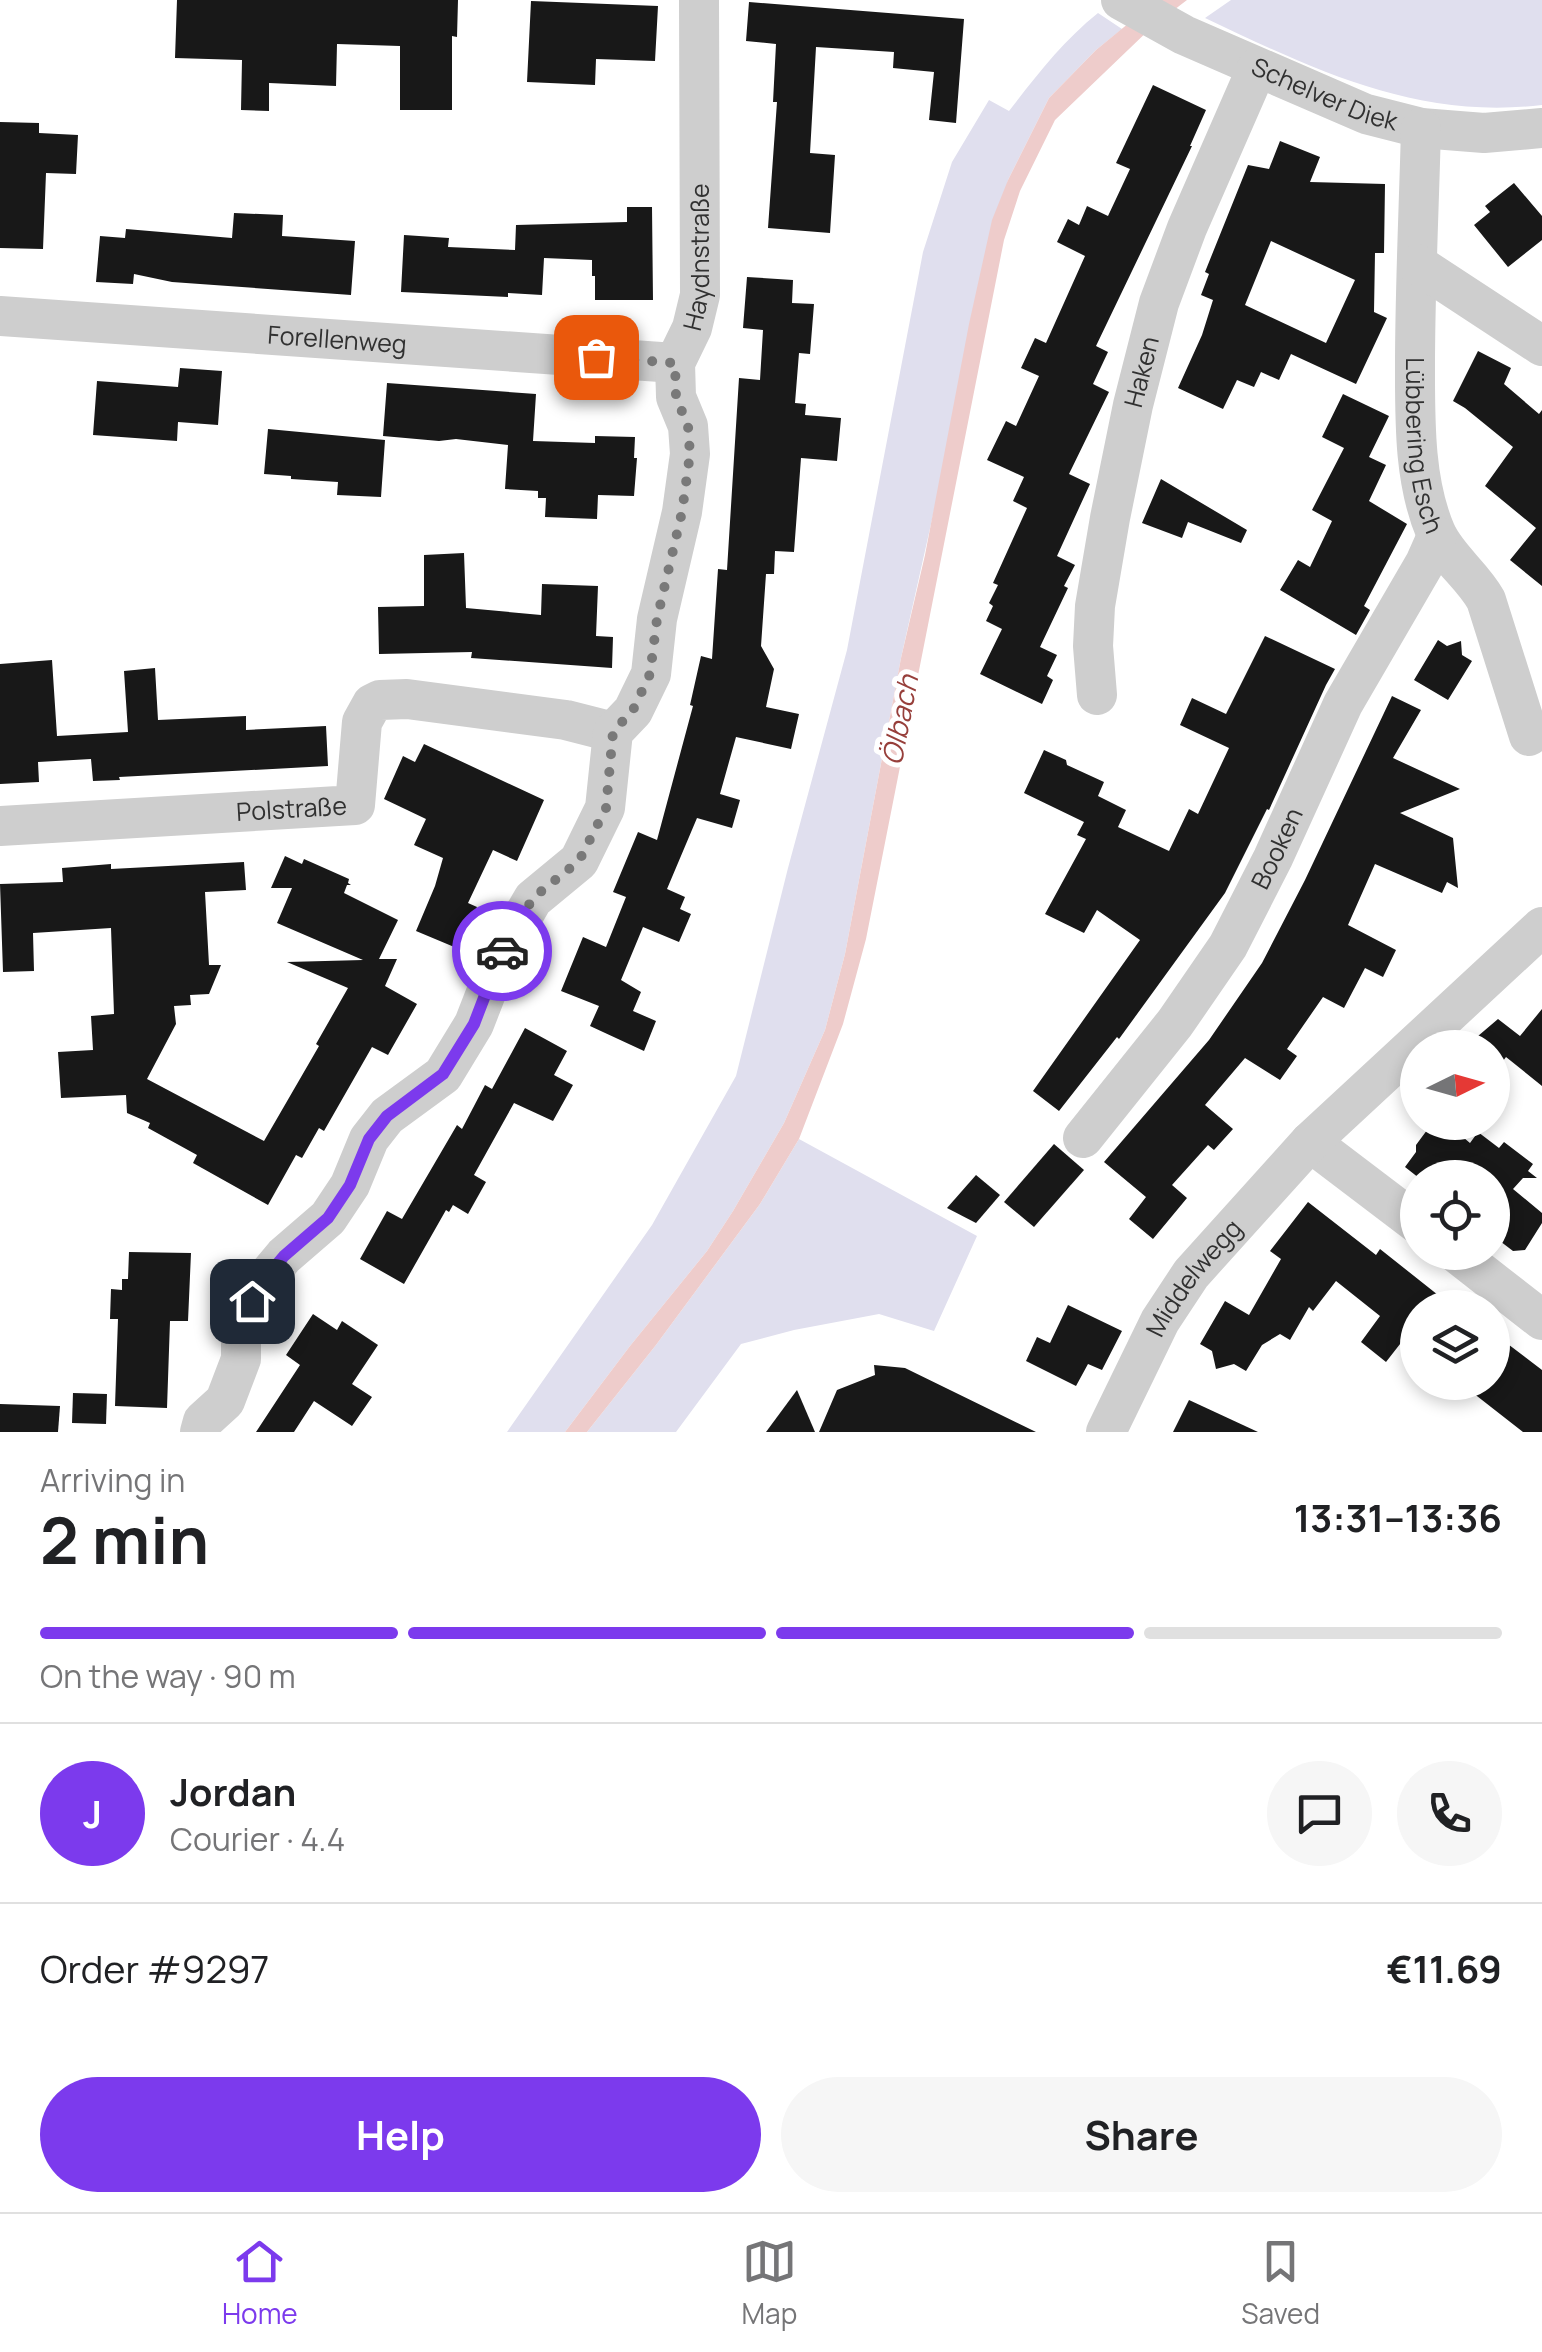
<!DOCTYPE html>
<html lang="en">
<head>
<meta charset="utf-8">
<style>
  :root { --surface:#fff; --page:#f6f6f6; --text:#202124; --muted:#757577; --line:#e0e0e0; --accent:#7c3aed }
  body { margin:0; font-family:Manrope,sans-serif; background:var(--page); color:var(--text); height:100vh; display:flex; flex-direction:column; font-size:38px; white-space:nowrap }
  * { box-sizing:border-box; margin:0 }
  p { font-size:32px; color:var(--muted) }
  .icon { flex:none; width:55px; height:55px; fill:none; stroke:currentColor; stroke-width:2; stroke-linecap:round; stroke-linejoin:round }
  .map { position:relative; height:1432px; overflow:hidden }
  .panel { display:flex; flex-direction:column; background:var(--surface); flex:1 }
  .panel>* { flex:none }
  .needle { width:65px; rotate:85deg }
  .fabs { position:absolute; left:1400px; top:1030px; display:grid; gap:20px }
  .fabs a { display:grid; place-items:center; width:110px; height:110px; border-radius:50%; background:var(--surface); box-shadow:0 5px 15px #0003; font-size:50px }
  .pin { position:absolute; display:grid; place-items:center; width:85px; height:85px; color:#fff; margin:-42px; border-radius:20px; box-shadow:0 5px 15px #0006 }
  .courier { position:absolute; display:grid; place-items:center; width:100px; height:100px; margin:-50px; border:8px solid #7c3aed; border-radius:50%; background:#fff; color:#222; box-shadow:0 2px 12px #0007 }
  .headline em { font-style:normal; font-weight:700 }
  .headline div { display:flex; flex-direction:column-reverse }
  .headline { display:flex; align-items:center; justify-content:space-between; height:170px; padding:0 40px }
  h1 { font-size:65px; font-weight:700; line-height:75px }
  .bar { display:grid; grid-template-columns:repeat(4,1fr); gap:15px 10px; align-content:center; height:120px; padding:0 40px }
  .bar i { height:12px; border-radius:8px; background:var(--line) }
  .bar .active { background:var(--accent) }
  .bar p { grid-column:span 4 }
  .line { display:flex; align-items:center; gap:25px; padding:0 40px; border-top:2px solid var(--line) }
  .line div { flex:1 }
  .round { display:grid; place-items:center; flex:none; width:105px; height:105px; border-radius:52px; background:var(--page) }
  .primary-button { display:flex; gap:20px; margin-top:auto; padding:20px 40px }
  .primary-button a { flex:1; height:115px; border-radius:60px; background:var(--accent); color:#fff; font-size:40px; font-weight:700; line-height:115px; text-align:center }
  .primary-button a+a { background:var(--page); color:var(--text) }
  .menu { display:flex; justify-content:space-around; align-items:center; height:140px; border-top:2px solid var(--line); background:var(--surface); font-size:28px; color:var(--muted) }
  .menu a { display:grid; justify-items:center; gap:5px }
  .menu .active { color:var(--accent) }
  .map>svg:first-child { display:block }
</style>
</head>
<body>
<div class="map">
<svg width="1542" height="1432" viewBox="0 0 1542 1432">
  <rect width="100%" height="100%" fill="#fff"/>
  <g fill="#e0dfee">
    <path d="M1231,0H1542V105C1416,120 1315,70 1205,18Z"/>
    <path d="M1098,13L1122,29L1096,50L1049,98L1008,180L901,658L845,954L825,1030L784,1123L733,1211L707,1251L630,1346L565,1432H507L652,1225L736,1076L788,868L847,650L923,252L952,162L989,100L1009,111C1037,75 1063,41 1098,13Z"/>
    <polygon points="799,1139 977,1236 934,1331 879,1314 794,1330 741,1344 676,1432 587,1432 656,1345 760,1204"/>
  </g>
  <polygon fill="#eecccb" points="1157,0 1187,0 1153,26 1055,120 1020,191 1004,240 866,939 843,1024 799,1139 760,1204 656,1345 587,1432 565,1432 630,1346 707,1251 733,1211 784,1123 825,1030 845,954 901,658 925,555 969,324 992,220 1008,180 1049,98 1096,50"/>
  <g fill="#181818" fill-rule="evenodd">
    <polygon points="177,0 458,0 457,37 452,36 452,110 400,110 400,46 337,44 336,86 269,83 269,111 241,110 242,60 175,58"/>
    <polygon points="531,1 658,6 655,61 596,59 595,85 527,82"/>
    <polygon points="749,2 964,19 956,123 929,120 934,72 893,68 894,52 816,47 810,153 835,155 830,233 768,228 777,102 773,102 776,44 746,41"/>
    <polygon points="1153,85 1206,110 1190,146 1192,146 1096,346 1108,352 1093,384 1109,392 1069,474 1090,484 1057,556 1075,565 1064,586 1068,588 1040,647 1057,655 1047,676 1053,680 1042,704 980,674 1002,629 986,621 993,606 989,603 998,585 993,583 1027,508 1013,501 1024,477 987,460 1006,421 1016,426 1039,376 1021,368 1035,338 1046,343 1085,256 1057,242 1068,219 1079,225 1087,206 1108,216 1130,169 1116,163"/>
    <polygon points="0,122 39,123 39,133 78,135 76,174 46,173 43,249 0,248"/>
    <path d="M1280,141L1320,157L1310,182L1385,184L1384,253H1375L1374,312L1387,318L1356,384L1291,354L1279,380L1261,372L1254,387L1237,380L1223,409L1178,388L1202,335L1213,300L1201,295L1209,274L1205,272L1248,165L1269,169ZM1271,241L1355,280L1326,343L1245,305Z"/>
    <polygon points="1514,183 1542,216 1542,240 1508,267 1474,225 1490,212 1485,206"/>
    <polygon points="627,207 652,207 653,300 595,300 595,276 592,276 592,260 544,258 542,295 508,293 508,297 401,292 404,235 449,238 448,247 515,250 516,225 627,222"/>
    <polygon points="234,213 283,215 282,236 355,241 351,295 172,282 134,274 133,284 96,282 100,236 125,238 126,229 232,238"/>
    <polygon points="747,277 793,280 792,303 814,304 810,354 799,353 795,403 806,404 805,415 841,418 837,461 801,458 794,552 775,551 774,574 766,574 761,646 774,669 766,707 799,714 791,749 736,737 720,794 740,800 732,828 697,818 667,889 685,897 680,909 691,914 679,942 643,927 621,980 641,992 633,1011 656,1021 644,1051 590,1026 599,1006 561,991 583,937 606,947 626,897 613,892 638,832 657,840 693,706 690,705 701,656 712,659 718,569 727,570 739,378 760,380 763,330 743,328"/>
    <polygon points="1478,351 1511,368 1504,384 1539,414 1542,410 1542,586 1510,560 1536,528 1485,486 1513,447 1465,408 1453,401"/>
    <polygon points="180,368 222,371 218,425 178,422 177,441 93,435 97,381 178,387"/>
    <polygon points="387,383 536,394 533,441 595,443 595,436 635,437 634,458 637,458 634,496 598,495 597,519 545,517 546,498 538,498 538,491 505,489 508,445 456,439 439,441 383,436"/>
    <polygon points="1343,394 1389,416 1369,457 1386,465 1369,501 1407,524 1364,606 1370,610 1356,635 1280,590 1298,560 1310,567 1332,521 1312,510 1344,448 1322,437"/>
    <polygon points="268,429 385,440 381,497 337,495 338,482 291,479 291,476 264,474"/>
    <polygon points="1161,479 1247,530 1241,543 1188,522 1182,538 1142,523"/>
    <polygon points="464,553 466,608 541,615 542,584 598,586 596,636 613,637 612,668 471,658 472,652 379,654 378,607 424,606 424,555"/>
    <polygon points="1265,636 1335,669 1326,685 1269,810 1267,809 1225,893 1119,1039 1117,1037 1059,1111 1033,1091 1140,940 1097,910 1084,933 1045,914 1086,839 1077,835 1084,822 1024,793 1044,750 1066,760 1067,765 1104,782 1098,796 1126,810 1118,827 1169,851 1189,809 1198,814 1229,748 1180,725 1192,698 1226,714"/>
    <polygon points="1438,640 1447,646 1461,641 1462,655 1472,661 1448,700 1414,680"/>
    <polygon points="52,660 57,736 128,732 124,671 155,668 158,720 246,716 246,730 326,726 328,766 119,777 120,780 93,781 91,759 38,762 39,782 0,784 0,664"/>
    <polygon points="1392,696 1421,710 1393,758 1460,789 1400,813 1453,838 1458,888 1447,882 1442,893 1375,864 1348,925 1396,950 1383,977 1365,968 1344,1008 1323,997 1287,1049 1297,1056 1280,1080 1245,1058 1205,1105 1233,1129 1214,1150 1208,1145 1172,1185 1187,1198 1153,1239 1129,1219 1146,1197 1104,1162 1209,1040 1262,963 1305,880"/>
    <polygon points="424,744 544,800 517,861 493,850 468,903 477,907 459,949 416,931 435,886 443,858 414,845 426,819 384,799 403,756 415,762"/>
    <polygon points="285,856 302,864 304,859 349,879 348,883 351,885 347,885 344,893 398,920 379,959 397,959 385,986 417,1004 388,1055 372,1047 324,1131 319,1128 302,1158 296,1155 268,1205 193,1163 197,1155 148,1128 150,1123 127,1113 126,1095 61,1098 58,1052 93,1050 91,1016 114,1014 111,928 33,933 34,971 3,972 0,884 63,882 62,868 111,864 111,869 244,862 246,890 205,892 209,965 221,965 209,994 190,995 191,1005 174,1006 176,1024 147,1079 264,1141 319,1046 316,1044 348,988 287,962 363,960 277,923 292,888 271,888"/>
    <polygon points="1542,1009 1542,1086 1506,1057 1500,1065 1492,1059 1492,1048 1478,1048 1471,1042 1498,1019 1520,1036"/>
    <polygon points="525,1028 567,1051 554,1075 573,1085 553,1121 514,1103 474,1175 486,1182 468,1214 453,1205 449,1212 446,1210 404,1284 360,1259 387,1211 402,1219 457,1125 462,1129 485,1085 492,1089"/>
    <polygon points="1433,1122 1445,1122 1470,1143 1478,1132 1499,1148 1504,1142 1533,1164 1528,1171 1537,1178 1523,1178 1513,1189 1542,1213 1542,1223 1525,1250 1513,1251 1492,1235 1492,1178 1419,1178 1405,1167 1416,1152 1416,1145"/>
    <polygon points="1054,1144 1084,1170 1034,1227 1004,1202"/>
    <polygon points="976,1175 1000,1195 976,1223 947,1208"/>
    <polygon points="1308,1202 1376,1255 1380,1249 1438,1295 1428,1308 1418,1308 1418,1321 1386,1362 1361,1342 1380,1316 1336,1281 1313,1311 1309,1307 1290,1340 1280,1334 1262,1345 1246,1371 1234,1364 1216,1369 1212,1351 1200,1344 1225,1301 1249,1315 1281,1259 1270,1251"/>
    <polygon points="129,1252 191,1253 188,1321 170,1321 167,1408 115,1406 118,1319 110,1319 111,1289 122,1290 122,1279 128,1279"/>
    <polygon points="1068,1305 1122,1331 1102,1370 1088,1364 1076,1386 1026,1361 1037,1337 1050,1343"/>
    <polygon points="313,1314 337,1330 342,1321 378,1345 352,1384 372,1397 352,1426 314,1401 294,1432 256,1432 300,1365 286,1355"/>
    <polygon points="1492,1332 1542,1370 1542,1432 1523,1432 1459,1382 1492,1382"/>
    <polygon points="874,1365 905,1368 1036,1432 819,1432 837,1390 875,1375"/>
    <polygon points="797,1390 815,1432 766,1432"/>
    <polygon points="73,1393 107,1394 106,1424 72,1423"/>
    <polygon points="1189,1400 1258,1432 1173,1432"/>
    <polygon points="0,1404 60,1406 58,1432 0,1432"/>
  </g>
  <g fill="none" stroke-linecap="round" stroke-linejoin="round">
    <g stroke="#cecece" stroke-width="40">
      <path id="s1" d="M1121,0L1184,35L1366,114L1421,128L1484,133L1542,128"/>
      <path id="s2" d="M1421,128C1419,207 1415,287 1415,366C1415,421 1414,482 1436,533C1448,559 1473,576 1486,600L1529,736"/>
      <polyline points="1417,264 1542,346"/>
      <path id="s3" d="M0,316L675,363"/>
      <path id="s4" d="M1097,695L1093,646L1095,606L1110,518L1133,405L1159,303L1187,228L1257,68"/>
      <path id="s5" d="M0,826L355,805L362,722L372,704L380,700L407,699L566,720L613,732"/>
      <path id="s6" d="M1083,1138L1175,1023L1228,946L1273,858L1343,704L1425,563L1437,536"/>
      <polyline points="1310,1142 1418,1224"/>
      <polyline points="1455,1252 1542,1320"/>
      <path id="s7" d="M200,1432L203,1421L225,1401L241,1359V1321L264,1280L284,1256L328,1218L350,1185L369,1139L387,1116L443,1075L474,1024L502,952L533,899L579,861L605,808L613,732L633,711L651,674L657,619L682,512L690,454L688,426L676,397L675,363L692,328L700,295L699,0"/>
      <path id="s8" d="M1106,1432L1160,1321L1191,1274L1310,1142L1542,927"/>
    </g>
  </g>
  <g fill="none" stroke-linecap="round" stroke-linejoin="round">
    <polyline stroke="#797979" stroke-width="10" stroke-dasharray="0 18" points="502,951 533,898 579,861 606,808 613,732 633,710 650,674 657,619 682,512 690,454 688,426 676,397 675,363 596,357"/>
    <polyline stroke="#7c3aed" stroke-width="12" points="252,1301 264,1280 284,1256 328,1218 350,1185 369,1139 387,1116 443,1074 474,1024 502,951"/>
  </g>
  <g text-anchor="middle" stroke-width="10" stroke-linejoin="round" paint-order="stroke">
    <g font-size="25" fill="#313131" stroke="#fff">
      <text dy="9" stroke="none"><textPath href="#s1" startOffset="225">Schelver Diek</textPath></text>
      <text dy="9" stroke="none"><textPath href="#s7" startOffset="1340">Haydnstraße</textPath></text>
      <text dy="9" stroke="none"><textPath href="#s3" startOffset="338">Forellenweg</textPath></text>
      <text dy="9" stroke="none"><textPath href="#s4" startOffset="328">Haken</textPath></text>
      <text dy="9" stroke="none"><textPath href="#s2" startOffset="318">Lübbering Esch</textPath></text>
      <text dy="9" stroke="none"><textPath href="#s5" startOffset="292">Polstraße</textPath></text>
      <text dy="9" stroke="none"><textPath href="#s6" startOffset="350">Booken</textPath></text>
      <text dy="9" stroke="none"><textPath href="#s8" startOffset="178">Middelwegg</textPath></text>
    </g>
    <g font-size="28" font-style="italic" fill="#973f3b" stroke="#fff">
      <text transform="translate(900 720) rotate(-79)" y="10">Ölbach</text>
    </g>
  </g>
</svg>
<div class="fabs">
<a><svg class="needle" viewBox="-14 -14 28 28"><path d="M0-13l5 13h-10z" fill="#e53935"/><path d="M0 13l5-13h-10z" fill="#757577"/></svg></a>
<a><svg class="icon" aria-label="locate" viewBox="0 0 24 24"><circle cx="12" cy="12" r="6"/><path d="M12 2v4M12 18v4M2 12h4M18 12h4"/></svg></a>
<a><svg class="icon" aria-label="layers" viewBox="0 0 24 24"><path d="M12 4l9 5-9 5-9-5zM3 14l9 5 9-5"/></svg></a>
</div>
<div class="pin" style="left:596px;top:357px;background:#ea580c"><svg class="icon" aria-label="bag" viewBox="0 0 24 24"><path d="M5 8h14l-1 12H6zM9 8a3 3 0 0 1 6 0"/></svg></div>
<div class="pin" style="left:252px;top:1301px;background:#1f2937"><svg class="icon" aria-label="home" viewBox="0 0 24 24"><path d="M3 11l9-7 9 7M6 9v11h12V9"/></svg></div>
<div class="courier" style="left:502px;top:951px"><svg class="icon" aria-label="car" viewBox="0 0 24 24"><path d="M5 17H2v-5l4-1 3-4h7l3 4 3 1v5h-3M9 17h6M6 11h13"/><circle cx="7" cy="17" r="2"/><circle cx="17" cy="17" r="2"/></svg></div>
</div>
<section class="panel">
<div class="headline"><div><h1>2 min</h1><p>Arriving in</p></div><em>13:31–13:36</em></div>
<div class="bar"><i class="active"></i><i class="active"></i><i class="active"></i><i></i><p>On the way · 90 m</p></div>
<div class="line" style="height:180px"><b class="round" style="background:var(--accent);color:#fff">J</b><div><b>Jordan</b><p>Courier · 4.4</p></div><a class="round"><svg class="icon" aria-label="chat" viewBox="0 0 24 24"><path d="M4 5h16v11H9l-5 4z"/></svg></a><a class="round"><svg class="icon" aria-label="phone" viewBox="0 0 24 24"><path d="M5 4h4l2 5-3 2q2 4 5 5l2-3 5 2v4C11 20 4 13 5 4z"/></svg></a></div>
<div class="line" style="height:130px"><div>Order #9297</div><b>€11.69</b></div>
<div class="primary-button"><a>Help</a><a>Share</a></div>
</section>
<nav class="menu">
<a class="active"><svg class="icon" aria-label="home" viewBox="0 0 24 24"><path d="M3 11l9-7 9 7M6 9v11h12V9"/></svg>Home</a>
<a><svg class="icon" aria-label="map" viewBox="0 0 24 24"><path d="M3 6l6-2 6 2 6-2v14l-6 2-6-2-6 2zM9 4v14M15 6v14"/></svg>Map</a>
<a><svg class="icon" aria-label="saved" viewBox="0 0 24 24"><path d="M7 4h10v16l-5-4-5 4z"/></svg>Saved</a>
</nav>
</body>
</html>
